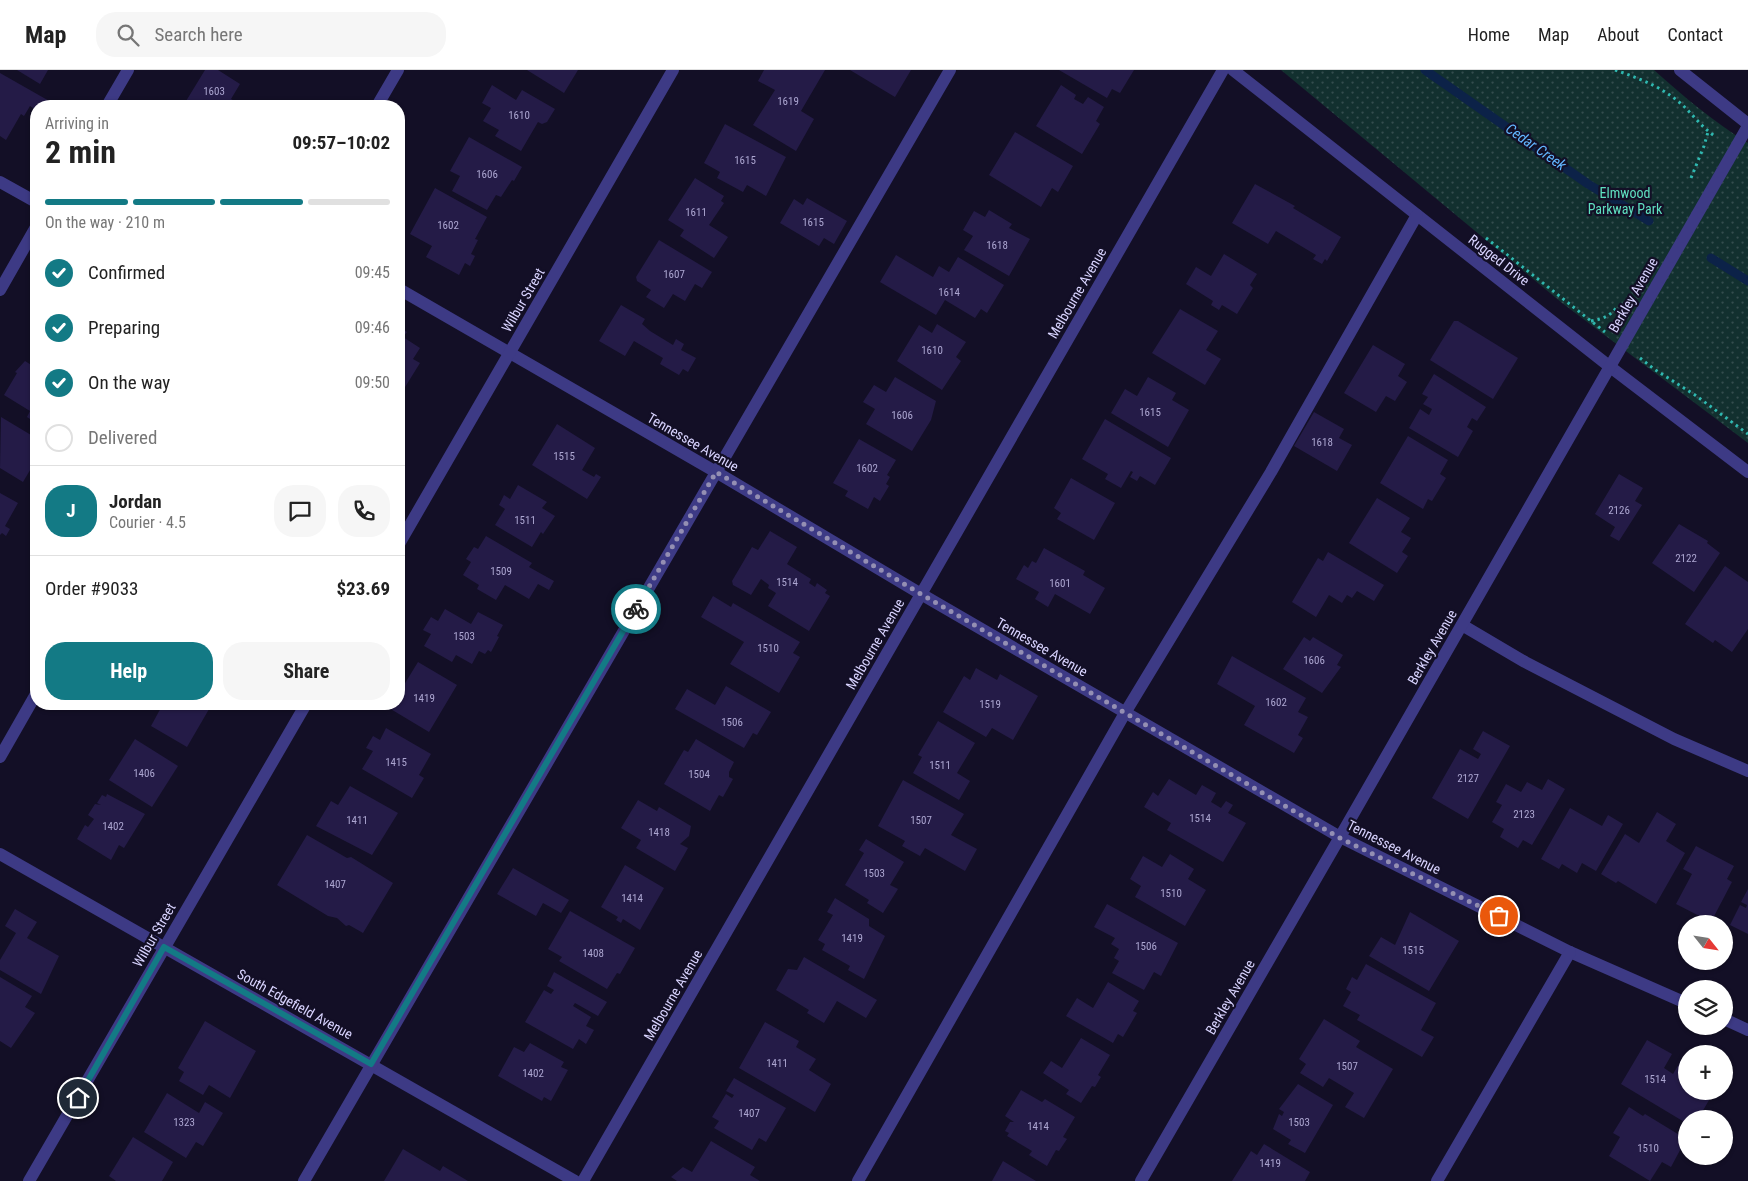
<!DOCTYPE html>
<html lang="en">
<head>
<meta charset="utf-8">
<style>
  :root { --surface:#fff; --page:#f6f6f6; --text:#222; --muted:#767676; --line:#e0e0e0; --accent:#137a85 }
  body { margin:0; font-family:"Roboto Condensed",sans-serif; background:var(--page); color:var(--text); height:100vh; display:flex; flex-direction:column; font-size:19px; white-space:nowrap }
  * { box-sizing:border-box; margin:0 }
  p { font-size:16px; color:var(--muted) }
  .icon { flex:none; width:28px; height:28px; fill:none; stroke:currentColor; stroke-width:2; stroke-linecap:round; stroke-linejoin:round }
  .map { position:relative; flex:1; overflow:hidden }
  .panel { position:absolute; left:30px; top:30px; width:375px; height:610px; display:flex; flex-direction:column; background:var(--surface); border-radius:20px; box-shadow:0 1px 4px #0004 }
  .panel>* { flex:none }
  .needle { width:32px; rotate:120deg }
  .controls { position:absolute; left:1678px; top:845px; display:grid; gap:10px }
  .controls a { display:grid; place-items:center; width:55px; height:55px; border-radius:50%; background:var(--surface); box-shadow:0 1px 4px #0004; font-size:25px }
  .pin { position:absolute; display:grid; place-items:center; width:42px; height:42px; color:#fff; margin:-21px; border:2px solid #fff; border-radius:50%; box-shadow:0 1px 5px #0007 }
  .courier { position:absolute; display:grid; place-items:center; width:50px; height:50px; margin:-25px; border:4px solid #137a85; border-radius:50%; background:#fff; color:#222; box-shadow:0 1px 6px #0007 }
  .headline em { font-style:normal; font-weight:700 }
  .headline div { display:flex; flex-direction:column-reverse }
  .headline { display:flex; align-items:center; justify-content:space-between; height:85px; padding:0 15px }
  h1 { font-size:32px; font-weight:700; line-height:38px }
  .bar { display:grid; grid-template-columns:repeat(4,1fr); gap:8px 5px; align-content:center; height:60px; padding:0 15px }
  .bar i { height:6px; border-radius:4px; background:var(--line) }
  .bar .on { background:var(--accent) }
  .bar p { grid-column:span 4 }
  .line { display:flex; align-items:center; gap:12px; padding:0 15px; border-top:1px solid var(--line) }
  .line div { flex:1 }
  .round { display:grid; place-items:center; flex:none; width:52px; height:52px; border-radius:20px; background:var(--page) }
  ol { padding:0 15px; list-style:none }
  li { display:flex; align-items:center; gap:15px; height:55px }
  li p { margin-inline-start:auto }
  li .icon { padding:5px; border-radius:50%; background:var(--accent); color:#fff; stroke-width:4 }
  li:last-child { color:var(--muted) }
  li i { width:28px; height:28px; border:2px solid var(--line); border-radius:50% }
  .cta { display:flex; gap:10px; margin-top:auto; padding:10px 15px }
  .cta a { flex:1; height:58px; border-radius:20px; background:var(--accent); color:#fff; font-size:20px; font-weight:700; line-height:58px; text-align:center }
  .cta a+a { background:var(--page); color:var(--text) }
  header { display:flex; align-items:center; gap:30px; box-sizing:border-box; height:70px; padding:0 25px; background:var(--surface); border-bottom:1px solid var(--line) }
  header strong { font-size:24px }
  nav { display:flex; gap:28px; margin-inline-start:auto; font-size:18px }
  .search { width:350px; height:45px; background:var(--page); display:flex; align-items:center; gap:12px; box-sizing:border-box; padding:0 18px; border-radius:20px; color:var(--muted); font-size:19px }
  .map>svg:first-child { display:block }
</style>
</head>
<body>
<header>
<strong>Map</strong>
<div class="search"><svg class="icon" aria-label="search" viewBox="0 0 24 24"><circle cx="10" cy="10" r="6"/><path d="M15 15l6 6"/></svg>Search here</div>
<nav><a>Home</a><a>Map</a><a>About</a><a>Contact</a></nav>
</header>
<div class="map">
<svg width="1748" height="1111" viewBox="0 0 1748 1111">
  <defs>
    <pattern id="park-dots" width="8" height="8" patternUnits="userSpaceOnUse" patternTransform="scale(1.25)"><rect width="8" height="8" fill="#12302f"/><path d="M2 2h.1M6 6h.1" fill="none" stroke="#344d4e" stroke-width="1.8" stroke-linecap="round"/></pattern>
  </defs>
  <rect width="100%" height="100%" fill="#130f26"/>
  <path fill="url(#park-dots)" d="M1281,0H1654C1684,27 1714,52 1748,73V373L1562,233Z"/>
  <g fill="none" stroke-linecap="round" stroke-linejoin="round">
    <g stroke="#0c2248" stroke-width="9">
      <polyline points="1425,0 1588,114 1649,151"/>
      <polyline points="1711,188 1748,211"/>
    </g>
  </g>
  <g fill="#241b47">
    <polygon points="17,0 48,0 40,14"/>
    <polygon points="205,0 218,0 240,14 231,29 240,34 238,36 183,36"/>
    <polygon points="527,0 578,0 564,23"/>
    <polygon points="764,0 825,0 801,41 814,49 796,81 753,55 775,20 758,11"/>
    <polygon points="850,0 911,0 895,27"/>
    <polygon points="1059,0 1134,0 1120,23 1112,19 1107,28"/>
    <polygon points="0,3 51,32 48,36 36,36 36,40 30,36 24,46 21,44 6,70 0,66"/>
    <polygon points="492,15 516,30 522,20 555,39 547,52 542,54 538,52 521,81 495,66 499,60 483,51 491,38 482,33"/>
    <polygon points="1061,15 1076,25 1074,29 1083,34 1088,27 1104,37 1096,51 1100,54 1082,84 1036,56"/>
    <polygon points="725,54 786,87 766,126 747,115 743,122 717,108 720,102 704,93"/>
    <polygon points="1015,62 1073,96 1058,122 1052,118 1041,137 989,105"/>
    <polygon points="469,67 522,97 514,111 512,110 501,127 496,125 487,140 452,121 460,106 450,101"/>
    <polygon points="695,108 724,126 721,131 724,133 709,155 728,167 714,188 680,166 684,160 668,150"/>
    <polygon points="1255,114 1295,136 1293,138 1341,167 1327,191 1325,189 1322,194 1313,189 1316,185 1276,161 1268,174 1232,153"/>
    <polygon points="435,118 487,147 475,169 478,170 471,184 475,186 470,196 465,193 459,205 426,187 432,176 410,164"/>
    <polygon points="807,128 847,151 834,174 824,168 819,176 780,153 794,129 803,135"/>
    <polygon points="989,140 1012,154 1009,158 1030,169 1009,206 964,180 973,166 963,160 974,141 985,147"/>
    <polygon points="659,170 712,202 702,218 695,214 685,231 673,224 664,238 646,227 651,220 637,211 636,207"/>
    <polygon points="1224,184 1257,204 1250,215 1253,218 1237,244 1222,235 1219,240 1211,235 1213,231 1186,214 1196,197 1211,206"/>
    <polygon points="896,185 933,207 939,196 949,202 958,187 1004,215 987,243 981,239 975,248 945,230 936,245 880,212"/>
    <polygon points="621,235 645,249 642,254 650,261 673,275 676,269 684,274 681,280 696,288 688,302 683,299 679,305 660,294 663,288 634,271 625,286 599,271"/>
    <polygon points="1180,239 1218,261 1206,280 1221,289 1205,315 1152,283"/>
    <polygon points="1454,251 1458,251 1518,288 1493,329 1430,290"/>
    <polygon points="937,254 966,272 956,287 961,291 942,320 897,291 919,255 932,263"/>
    <polygon points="399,257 407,262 403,267 420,278 413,289 420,293 402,322 399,320"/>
    <polygon points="1373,275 1405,294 1398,306 1407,312 1395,331 1386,326 1376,342 1344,323"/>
    <polygon points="25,291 36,298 36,353 27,347 30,341 4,325 17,303 15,302"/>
    <polygon points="1434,304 1486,337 1477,351 1472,348 1467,357 1473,361 1458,387 1409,358 1420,339 1429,345 1432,339 1423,334 1428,327 1422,324"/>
    <polygon points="895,307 936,331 931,350 912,381 866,354 875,339 863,332 874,315 886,322"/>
    <polygon points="1148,307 1176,323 1172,330 1189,340 1168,377 1111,343 1125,319 1137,326"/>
    <polygon points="1314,342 1344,359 1339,368 1352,375 1337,401 1294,376"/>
    <polygon points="1,347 36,368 36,390 23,412 0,398"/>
    <polygon points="1105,349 1171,388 1155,415 1140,406 1137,411 1130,407 1133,402 1131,401 1121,418 1105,409 1108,404 1082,389"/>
    <polygon points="557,354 595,378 582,400 594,407 596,404 601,407 587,429 532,395"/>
    <polygon points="1408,366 1448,390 1440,404 1446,408 1432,431 1428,429 1423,439 1380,413"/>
    <polygon points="859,369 896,390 887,405 890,407 886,414 889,416 880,431 874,427 868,439 845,426 848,421 833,413"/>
    <polygon points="1619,404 1643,418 1635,431 1642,435 1619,471 1610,466 1615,457 1595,444"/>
    <polygon points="1071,408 1115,433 1094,470 1057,449 1061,443 1054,438"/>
    <polygon points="518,415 547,432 542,438 555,446 543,464 541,462 532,477 495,455 505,439 499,435 504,425 510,429"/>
    <polygon points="0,423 18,433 5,456 10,459 6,466 2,463 0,465"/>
    <polygon points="1377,428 1410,448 1401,462 1411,468 1402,482 1408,486 1397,503 1349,473"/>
    <polygon points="1679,454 1708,471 1707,473 1720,483 1694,522 1652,493"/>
    <polygon points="770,461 797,477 787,494 811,509 809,513 815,517 817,513 827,520 825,523 830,526 809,561 768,536 776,523 768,518 769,515 761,509 751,525 733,515 732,511 752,477 758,480"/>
    <polygon points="486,466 532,493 529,497 554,511 549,520 538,514 529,529 505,515 496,530 477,519 479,515 463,505 471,492 466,489 474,477 478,479"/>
    <polygon points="1044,478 1085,501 1083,505 1105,518 1090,544 1055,524 1048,537 1035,529 1039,522 1016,509 1024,495 1028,498 1032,491 1036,493"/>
    <polygon points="1328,482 1384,515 1374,531 1357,521 1352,528 1347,525 1342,533 1329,525 1316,547 1292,532 1318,488 1323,491"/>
    <polygon points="1725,496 1748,512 1748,559 1732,582 1715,570 1713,573 1685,554"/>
    <polygon points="713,526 731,537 733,533 800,572 793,583 800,587 779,623 730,594 744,572 701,547"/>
    <polygon points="445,539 471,554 478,542 503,555 497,566 499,567 491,582 488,580 485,584 479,581 472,594 456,585 452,592 424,576 431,564 423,560 431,547 438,551"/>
    <polygon points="1304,567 1310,571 1313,567 1343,585 1337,595 1341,597 1322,623 1283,599"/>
    <polygon points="1232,586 1306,628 1298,642 1308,647 1298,665 1303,668 1294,683 1244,655 1255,636 1217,614"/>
    <polygon points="418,592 457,615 429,662 389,638 392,634 399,634 399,623"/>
    <polygon points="976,598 997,610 1000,604 1038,626 1013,670 992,658 986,667 943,642 964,606 970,610"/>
    <polygon points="726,616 771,642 757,665 753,663 744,678 675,639 687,619 715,635"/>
    <polygon points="163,634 212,634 187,677 151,656"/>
    <polygon points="938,651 975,673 957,703 970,711 959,730 913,703 922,687 918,685"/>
    <polygon points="386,658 431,684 419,705 424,708 412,728 362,699 373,681 366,678 373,666 380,670"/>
    <polygon points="1483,661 1510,676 1468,749 1432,728 1460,679 1478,689 1481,684 1473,679"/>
    <polygon points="135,669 178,696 152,737 109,710"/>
    <polygon points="696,669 734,692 729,702 729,707 733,709 723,727 719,725 710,741 664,714 684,680 688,682"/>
    <polygon points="1169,709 1196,725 1202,715 1216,723 1211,732 1221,738 1226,731 1233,735 1228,743 1246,753 1223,792 1167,760 1171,753 1144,737 1153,722 1158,726"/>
    <polygon points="1548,709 1565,719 1532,775 1523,770 1518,778 1500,767 1504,759 1492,752 1502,735 1496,732 1506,714 1521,722 1527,712 1542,720"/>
    <polygon points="903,710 964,744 951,765 977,779 965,801 925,778 920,786 902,776 905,771 878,756"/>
    <polygon points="350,716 398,743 372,785 316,756 331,731 338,735"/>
    <polygon points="107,724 145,744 124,778 119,775 111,790 77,769 85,755 88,757 94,749 88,745 95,734 101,735 97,733 102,725 106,727"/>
    <polygon points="638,730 657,741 659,737 691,756 689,766 680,774 688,778 675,801 636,778 641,770 621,758"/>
    <polygon points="1570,738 1602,756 1608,745 1623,754 1596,801 1582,793 1577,803 1562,794 1559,799 1541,789"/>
    <polygon points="1657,742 1676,754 1666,771 1685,783 1656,834 1618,811 1616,813 1601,804 1625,764 1639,773"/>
    <polygon points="307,765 347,788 351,787 393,813 363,863 349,855 346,856 337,848 328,846 277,815"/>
    <polygon points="866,769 904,792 890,815 898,819 883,843 867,833 869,830 845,815 864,783 859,780"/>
    <polygon points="1696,776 1734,796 1727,809 1732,812 1711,852 1676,834 1692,804 1683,799"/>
    <polygon points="1170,784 1194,799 1188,809 1206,820 1185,856 1135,827 1141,816 1130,809 1143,786 1162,797"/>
    <polygon points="625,795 664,818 640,860 623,849 621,853 616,850 618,847 601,837"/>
    <polygon points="513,798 569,830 561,843 543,833 536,846 497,824"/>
    <polygon points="1748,819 1748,864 1730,855 1740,835 1746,838 1747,835 1741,832"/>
    <polygon points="835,828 869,849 869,856 885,866 864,909 848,900 850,896 822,880 825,874 818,870 833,845 827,842"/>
    <polygon points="1107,834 1178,873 1161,906 1154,902 1144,920 1112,903 1119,891 1114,888 1119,879 1111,874 1115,868 1094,857"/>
    <polygon points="15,839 37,852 27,868 59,886 41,924 0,900 0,890 16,863 5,856"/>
    <polygon points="570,841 635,878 620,904 617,903 607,919 559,891 562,887 548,879"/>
    <polygon points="1410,842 1459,871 1429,921 1369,886 1381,867 1395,875"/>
    <polygon points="804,887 877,930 866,948 837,931 824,953 807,943 809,940 776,920 788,899 797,900"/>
    <polygon points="1366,894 1436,933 1421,960 1434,967 1422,987 1357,950 1360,945 1343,936 1351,922 1346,919 1352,907 1357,910"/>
    <polygon points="554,902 607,932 598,946 575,933 573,936 591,947 586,956 594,960 586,974 579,969 573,979 525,952 544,920 551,924 554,920 547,916"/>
    <polygon points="0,907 32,926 25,937 35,943 11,978 0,971"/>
    <polygon points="1108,912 1139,931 1133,941 1137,943 1123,967 1118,964 1113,973 1066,946 1077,928 1093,938"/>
    <polygon points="1324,949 1360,971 1356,977 1393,999 1364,1048 1345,1037 1354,1023 1329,1008 1323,1017 1300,1003 1306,994 1299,989"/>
    <polygon points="205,951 256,981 230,1028 209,1015 203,1025 179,1011 184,1002 178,998"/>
    <polygon points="765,952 799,971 796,977 816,989 809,1000 831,1014 815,1042 739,998"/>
    <polygon points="1081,968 1110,985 1098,1005 1101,1007 1095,1017 1092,1016 1081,1033 1066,1024 1069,1020 1043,1003 1051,991 1062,998"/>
    <polygon points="1647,970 1672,984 1664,998 1673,1004 1682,989 1686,991 1686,1021 1707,1021 1712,1025 1698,1049 1686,1049 1686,1053 1621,1014"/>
    <polygon points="530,973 564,992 561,997 568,1000 551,1031 544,1027 542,1031 498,1006 514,977 524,982"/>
    <polygon points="734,1008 786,1038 766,1072 759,1068 752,1080 714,1058 719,1051 712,1047 726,1024 732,1028 734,1025 726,1021"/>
    <polygon points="1298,1014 1333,1035 1305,1083 1288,1074 1291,1070 1273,1059 1279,1044 1282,1046 1284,1042 1279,1039"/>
    <polygon points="1021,1020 1042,1032 1045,1029 1075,1047 1063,1067 1067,1069 1059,1081 1056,1080 1047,1096 1029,1085 1032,1081 1007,1066 1009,1063 1005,1061 1010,1052 1014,1052 1005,1046"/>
    <polygon points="167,1023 199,1043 205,1032 223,1043 203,1076 196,1072 186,1088 144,1062"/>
    <polygon points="1629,1037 1643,1046 1645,1044 1686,1069 1671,1097 1662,1092 1650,1111 1609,1086 1620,1067 1613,1063"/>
    <polygon points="133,1067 173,1092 162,1111 116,1111 109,1106"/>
    <polygon points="711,1071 755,1097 750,1105 760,1111 677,1111 671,1107 683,1097 692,1102"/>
    <polygon points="1264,1074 1310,1102 1305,1111 1232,1111 1251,1081 1257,1085"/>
    <polygon points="403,1079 440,1101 443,1096 468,1111 384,1111"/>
    <polygon points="1003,1091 1036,1111 992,1111"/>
  </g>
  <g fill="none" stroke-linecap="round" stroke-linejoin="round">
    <g stroke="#2fb8b0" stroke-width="3" stroke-dasharray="2.5 4" stroke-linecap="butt">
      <path d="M1615,0C1638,8 1660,16 1679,32C1692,43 1702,58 1716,67"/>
      <polyline points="1691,108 1704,76 1708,62"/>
      <polyline points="1486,168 1605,262"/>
      <path d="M1591,251C1603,249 1610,246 1617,237"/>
      <polyline points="1640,288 1654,299 1695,325 1748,364"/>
    </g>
    <g stroke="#3d3a85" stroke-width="12">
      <polyline points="1233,0 1609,296 1748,402"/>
      <polyline points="1680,0 1748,54"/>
      <polyline points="107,36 128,0"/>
      <polyline points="377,36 398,0"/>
      <polyline points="0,112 36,132"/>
      <polyline points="399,219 716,402 921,524 1340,767 1570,882 1686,933"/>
      <polyline points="0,220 36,157"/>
      <polyline points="399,474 673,0"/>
      <polyline points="1462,555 1525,592 1674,669 1748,701"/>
      <polyline points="0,687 36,624"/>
      <polyline points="0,784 575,1111"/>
      <polyline points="1724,949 1748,960"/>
      <polyline points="29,1111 306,634"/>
      <polyline points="304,1111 950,0"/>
      <polyline points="583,1111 1223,0"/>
      <polyline points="858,1111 1125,643 1271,402 1417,145"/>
      <polyline points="1141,1111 1340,767 1748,56"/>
      <polyline points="1437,1111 1570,882"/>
    </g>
  </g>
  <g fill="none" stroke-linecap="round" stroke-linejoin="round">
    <polyline stroke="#948fb3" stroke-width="5" stroke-dasharray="0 9" points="636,539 716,402 921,524 1340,768 1499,846"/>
    <polyline stroke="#137a85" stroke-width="6" points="78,1028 164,877 371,994 636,539"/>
  </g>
  <g text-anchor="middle" stroke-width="4.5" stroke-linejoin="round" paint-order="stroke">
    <g font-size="11" fill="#aca6d1">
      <text x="214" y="25">1603</text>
      <text x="788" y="35">1619</text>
      <text x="519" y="49">1610</text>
      <text x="745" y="94">1615</text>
      <text x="487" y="108">1606</text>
      <text x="696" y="146">1611</text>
      <text x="813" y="156">1615</text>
      <text x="448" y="159">1602</text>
      <text x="997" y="179">1618</text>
      <text x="674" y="208">1607</text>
      <text x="949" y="226">1614</text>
      <text x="932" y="284">1610</text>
      <text x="1150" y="346">1615</text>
      <text x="902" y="349">1606</text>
      <text x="1322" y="376">1618</text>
      <text x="564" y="390">1515</text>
      <text x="867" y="402">1602</text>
      <text x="1619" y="444">2126</text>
      <text x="525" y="454">1511</text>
      <text x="1686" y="492">2122</text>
      <text x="501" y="505">1509</text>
      <text x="787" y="516">1514</text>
      <text x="1060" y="517">1601</text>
      <text x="464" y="570">1503</text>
      <text x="768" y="582">1510</text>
      <text x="1314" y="594">1606</text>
      <text x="424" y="632">1419</text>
      <text x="1276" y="636">1602</text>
      <text x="990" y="638">1519</text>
      <text x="732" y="656">1506</text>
      <text x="396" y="696">1415</text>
      <text x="940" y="699">1511</text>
      <text x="144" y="707">1406</text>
      <text x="699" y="708">1504</text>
      <text x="1468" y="712">2127</text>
      <text x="1524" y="748">2123</text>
      <text x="1200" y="752">1514</text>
      <text x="357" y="754">1411</text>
      <text x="921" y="754">1507</text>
      <text x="113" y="760">1402</text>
      <text x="659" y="766">1418</text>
      <text x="874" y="807">1503</text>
      <text x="335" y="818">1407</text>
      <text x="1171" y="827">1510</text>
      <text x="632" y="832">1414</text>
      <text x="852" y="872">1419</text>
      <text x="1146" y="880">1506</text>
      <text x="1413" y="884">1515</text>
      <text x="593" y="887">1408</text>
      <text x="777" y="997">1411</text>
      <text x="1347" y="1000">1507</text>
      <text x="533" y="1007">1402</text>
      <text x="1655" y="1013">1514</text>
      <text x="749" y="1047">1407</text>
      <text x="184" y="1056">1323</text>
      <text x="1299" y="1056">1503</text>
      <text x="1038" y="1060">1414</text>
      <text x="1648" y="1082">1510</text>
      <text x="1270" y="1097">1419</text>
    </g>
    <g font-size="14" fill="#5fe0c0" stroke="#130f26">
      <text x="1625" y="128">Elmwood<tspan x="1625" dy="16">Parkway Park</tspan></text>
    </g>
    <g font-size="14" fill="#d9d4ff" stroke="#130f26">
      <text transform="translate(1499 190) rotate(38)" y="5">Rugged Drive</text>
      <text transform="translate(1077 223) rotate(-60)" y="5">Melbourne Avenue</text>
      <text transform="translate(1633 225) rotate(-60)" y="5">Berkley Avenue</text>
      <text transform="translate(523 230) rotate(-60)" y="5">Wilbur Street</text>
      <text transform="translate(693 372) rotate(30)" y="5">Tennessee Avenue</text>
      <text transform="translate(875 574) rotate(-60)" y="5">Melbourne Avenue</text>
      <text transform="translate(1042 577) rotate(30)" y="5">Tennessee Avenue</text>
      <text transform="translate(1432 577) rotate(-60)" y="5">Berkley Avenue</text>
      <text transform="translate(1394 777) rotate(27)" y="5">Tennessee Avenue</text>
      <text transform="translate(154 865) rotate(-60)" y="5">Wilbur Street</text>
      <text transform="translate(673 925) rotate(-60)" y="5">Melbourne Avenue</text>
      <text transform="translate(1230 927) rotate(-60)" y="5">Berkley Avenue</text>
      <text transform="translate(295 934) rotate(29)" y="5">South Edgefield Avenue</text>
    </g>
    <g font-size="15" font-style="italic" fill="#62b6ff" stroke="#130f26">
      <text transform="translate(1536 77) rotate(35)" y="5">Cedar Creek</text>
    </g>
  </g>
</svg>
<div class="controls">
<a><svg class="needle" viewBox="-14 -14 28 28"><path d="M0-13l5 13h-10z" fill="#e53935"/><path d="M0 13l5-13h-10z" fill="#767676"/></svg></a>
<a><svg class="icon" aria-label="layers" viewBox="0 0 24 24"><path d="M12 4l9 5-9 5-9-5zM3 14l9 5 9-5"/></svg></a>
<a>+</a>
<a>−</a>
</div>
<div class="pin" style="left:1499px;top:846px;background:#ea580c"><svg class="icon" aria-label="bag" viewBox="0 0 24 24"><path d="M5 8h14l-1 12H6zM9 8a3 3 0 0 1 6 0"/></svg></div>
<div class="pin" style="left:78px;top:1028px;background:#1f2937"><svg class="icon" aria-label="home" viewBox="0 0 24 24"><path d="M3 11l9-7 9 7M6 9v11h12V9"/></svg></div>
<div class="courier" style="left:636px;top:539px"><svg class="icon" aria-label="bike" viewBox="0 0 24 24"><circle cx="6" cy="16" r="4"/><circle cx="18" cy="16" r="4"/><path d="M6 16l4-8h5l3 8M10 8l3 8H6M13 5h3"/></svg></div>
<section class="panel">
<div class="headline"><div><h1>2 min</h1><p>Arriving in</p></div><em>09:57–10:02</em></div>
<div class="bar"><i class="on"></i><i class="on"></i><i class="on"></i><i></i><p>On the way · 210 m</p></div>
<ol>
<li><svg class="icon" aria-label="check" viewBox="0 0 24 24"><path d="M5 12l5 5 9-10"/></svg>Confirmed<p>09:45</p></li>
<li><svg class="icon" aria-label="check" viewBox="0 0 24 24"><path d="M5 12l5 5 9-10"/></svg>Preparing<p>09:46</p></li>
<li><svg class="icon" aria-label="check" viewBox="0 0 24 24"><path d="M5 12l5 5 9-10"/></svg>On the way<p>09:50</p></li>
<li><i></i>Delivered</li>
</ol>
<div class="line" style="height:90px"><b class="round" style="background:var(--accent);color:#fff">J</b><div><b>Jordan</b><p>Courier · 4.5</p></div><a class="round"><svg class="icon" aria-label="chat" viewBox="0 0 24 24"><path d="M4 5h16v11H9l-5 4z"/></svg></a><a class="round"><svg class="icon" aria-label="phone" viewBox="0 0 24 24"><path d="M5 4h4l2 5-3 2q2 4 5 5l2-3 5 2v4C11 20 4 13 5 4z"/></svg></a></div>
<div class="line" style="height:65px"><div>Order #9033</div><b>$23.69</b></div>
<div class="cta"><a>Help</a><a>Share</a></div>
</section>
</div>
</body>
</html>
